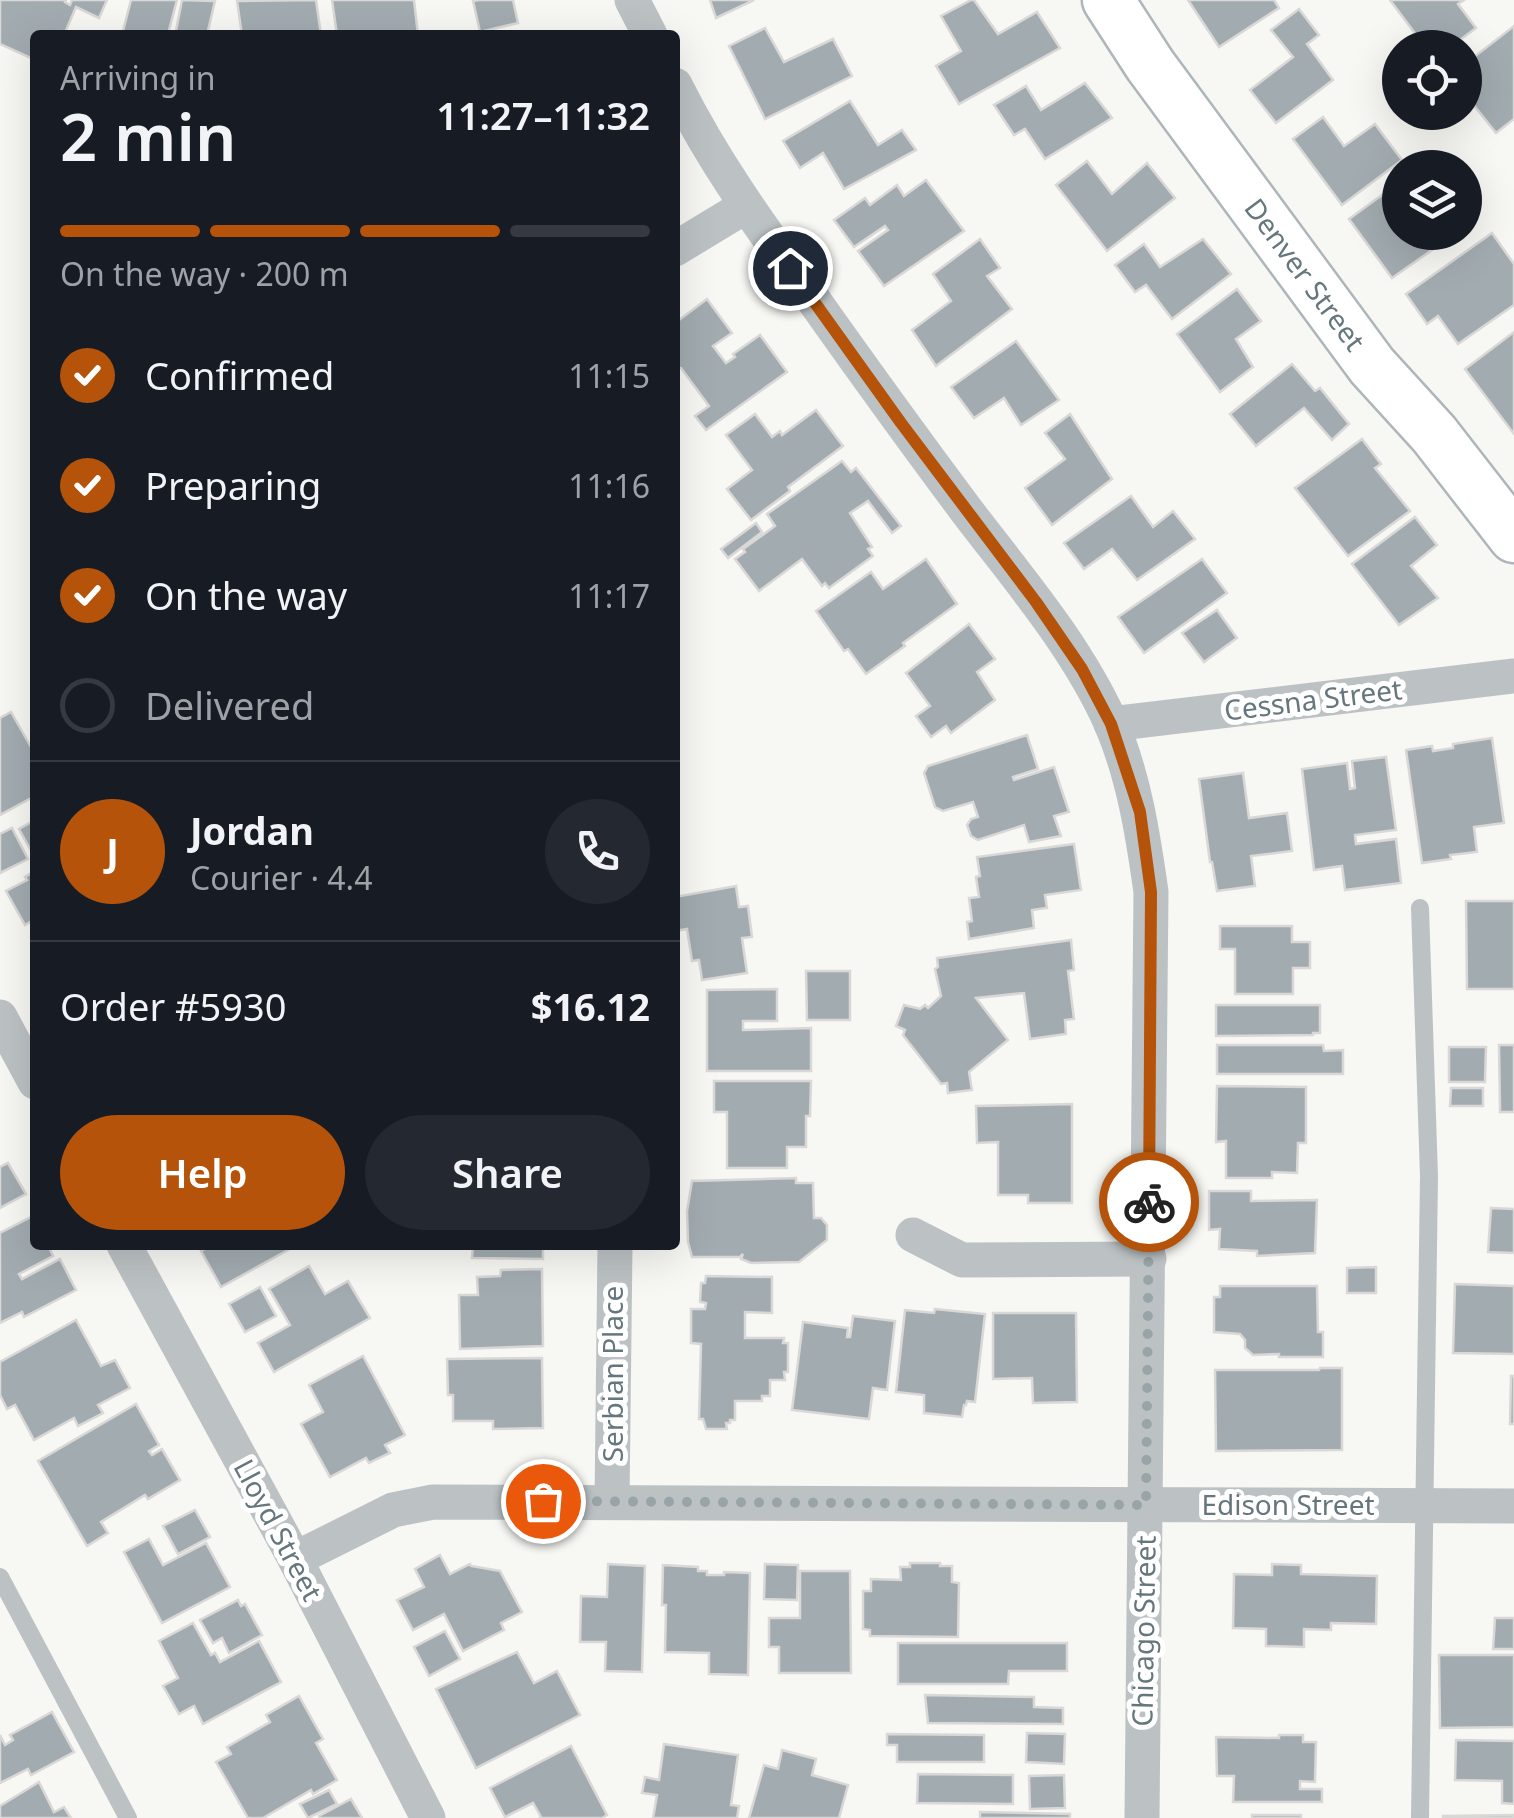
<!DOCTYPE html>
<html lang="en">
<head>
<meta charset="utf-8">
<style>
  :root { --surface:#171b24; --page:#242831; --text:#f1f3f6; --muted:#9ea1a6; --line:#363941; --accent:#b45309 }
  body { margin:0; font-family:"Noto Sans",sans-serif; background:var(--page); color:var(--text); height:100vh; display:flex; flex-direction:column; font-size:38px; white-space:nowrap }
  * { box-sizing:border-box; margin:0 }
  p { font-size:32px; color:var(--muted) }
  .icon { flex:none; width:55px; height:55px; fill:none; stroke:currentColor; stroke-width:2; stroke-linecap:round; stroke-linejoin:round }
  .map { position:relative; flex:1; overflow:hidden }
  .panel { position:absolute; left:30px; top:30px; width:650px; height:1220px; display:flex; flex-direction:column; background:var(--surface); border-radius:10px; box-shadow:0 10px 40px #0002 }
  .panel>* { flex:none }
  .fabs { position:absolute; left:1382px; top:30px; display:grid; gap:20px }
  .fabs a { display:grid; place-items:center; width:100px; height:100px; border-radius:50%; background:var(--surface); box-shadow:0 10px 40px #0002; font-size:50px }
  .pin { position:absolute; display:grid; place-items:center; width:85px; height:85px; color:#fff; margin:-42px; border:5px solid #fff; border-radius:50%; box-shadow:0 2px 10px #0007 }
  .courier { position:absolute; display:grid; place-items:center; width:100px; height:100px; margin:-50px; border:8px solid #b45309; border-radius:50%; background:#fff; color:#222; box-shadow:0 2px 12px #0007 }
  .head em { font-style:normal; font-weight:600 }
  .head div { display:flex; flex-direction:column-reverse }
  .head { display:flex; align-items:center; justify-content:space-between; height:170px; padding:0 30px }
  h1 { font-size:65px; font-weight:600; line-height:75px }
  .bar { display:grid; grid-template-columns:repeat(4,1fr); gap:15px 10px; align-content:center; height:120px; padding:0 30px }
  .bar i { height:12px; border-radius:8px; background:var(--line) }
  .bar .on { background:var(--accent) }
  .bar p { grid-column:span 4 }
  .line { display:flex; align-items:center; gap:25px; padding:0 30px; border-top:2px solid var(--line) }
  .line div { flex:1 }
  .round { display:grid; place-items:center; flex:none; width:105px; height:105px; border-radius:52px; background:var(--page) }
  ol { padding:0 30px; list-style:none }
  li { display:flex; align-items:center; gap:30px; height:110px }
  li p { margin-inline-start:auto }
  li .icon { padding:10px; border-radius:50%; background:var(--accent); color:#fff; stroke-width:4 }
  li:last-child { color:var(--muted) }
  li i { width:55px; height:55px; border:5px solid var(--line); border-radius:50% }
  .action { display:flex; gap:20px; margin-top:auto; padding:20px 30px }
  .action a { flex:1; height:115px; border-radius:60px; background:var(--accent); color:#fff; font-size:40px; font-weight:600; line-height:115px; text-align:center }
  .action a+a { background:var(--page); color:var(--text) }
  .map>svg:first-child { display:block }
</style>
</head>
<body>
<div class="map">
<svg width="1514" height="1818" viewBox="0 0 1514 1818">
  <rect width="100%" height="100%" fill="#f7f7f4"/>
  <g fill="#a2acb0" stroke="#d9d8d7" stroke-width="2.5">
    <polygon points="0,0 66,0 65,2 70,5 72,0 107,0 99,18 76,7 64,35 35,35 35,60 0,44"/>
    <polygon points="131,0 177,0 168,34 171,35 122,35"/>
    <polygon points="182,0 215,1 207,35 176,31"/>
    <polygon points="316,0 321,35 242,35 237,1"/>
    <polygon points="332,0 414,0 418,35 337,35"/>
    <polygon points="479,0 513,0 518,23 480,32 473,1"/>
    <polygon points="710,0 754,0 716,18"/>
    <polygon points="971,0 974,0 998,34 1037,12 1060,48 959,104 936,66 961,51 941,16"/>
    <polygon points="1188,0 1274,0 1279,8 1219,47"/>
    <polygon points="1390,0 1464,0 1458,4 1476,28 1449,48 1443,43 1437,48 1426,48"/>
    <polygon points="1299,9 1319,35 1307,44 1333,80 1276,123 1250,90 1293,57 1271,30"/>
    <polygon points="1514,26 1514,119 1496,133 1465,94 1465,64"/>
    <polygon points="765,28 784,62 833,39 852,76 765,119 729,46"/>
    <polygon points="1085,83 1112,118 1045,159 1025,129 1014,135 994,105 1026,86 1041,110"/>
    <polygon points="850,101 878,145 902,130 916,150 844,189 823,153 800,168 783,141"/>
    <polygon points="1323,117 1344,146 1375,124 1402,160 1342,205 1293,139"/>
    <polygon points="1087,161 1112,194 1147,163 1175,198 1107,251 1056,185"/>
    <polygon points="926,180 964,231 884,286 858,251 888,230 885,226 854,247 834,220 865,198 870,205 897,185 904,196"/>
    <polygon points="1400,182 1400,232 1449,232 1452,236 1392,278 1349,219"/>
    <polygon points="1492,233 1514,264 1514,305 1458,344 1438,316 1427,324 1406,294"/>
    <polygon points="980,239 1000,268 987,276 1012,309 936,366 912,330 951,301 933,274"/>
    <polygon points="1203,239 1231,274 1172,319 1146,285 1135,292 1115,265 1144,244 1160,267"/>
    <polygon points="1237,289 1261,321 1236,339 1253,367 1220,392 1177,334"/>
    <polygon points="707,299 732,333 713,346 726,363 735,357 733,354 760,335 787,372 706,430 695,416 709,406 681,368 677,368 675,364 675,323"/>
    <polygon points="1514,332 1514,434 1465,369"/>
    <polygon points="1016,341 1059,400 1021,425 1004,398 974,418 951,387"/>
    <polygon points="1292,364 1315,391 1320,388 1349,424 1332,440 1304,408 1256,446 1230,414"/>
    <polygon points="816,410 843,446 788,487 790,491 751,520 727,489 752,470 726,435 755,414 772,437 780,431 782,435"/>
    <polygon points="1070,414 1112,479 1052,525 1025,488 1065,459 1045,433"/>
    <polygon points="1362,439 1381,464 1375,468 1410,511 1348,556 1295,488"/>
    <polygon points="842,461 851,472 856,468 901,526 892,533 868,501 850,513 872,547 868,549 873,556 829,588 825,583 822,586 802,559 759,591 735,559 745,552 743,549 775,526 767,514"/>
    <polygon points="1131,496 1153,527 1173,511 1195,539 1137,580 1112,549 1084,569 1064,543"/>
    <polygon points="1415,517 1437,545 1411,566 1438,598 1399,625 1352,564"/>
    <polygon points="756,523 762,532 728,558 721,549"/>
    <polygon points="926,559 957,604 903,643 905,646 866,674 848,649 844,651 816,611 871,572 883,589"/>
    <polygon points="1202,559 1227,593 1144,653 1118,617"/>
    <polygon points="1217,610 1237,638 1204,662 1182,633"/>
    <polygon points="969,624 995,659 977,672 995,700 951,733 946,726 931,737 916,716 930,706 906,673"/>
    <polygon points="11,712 35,754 35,796 0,815 0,718"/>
    <polygon points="1027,735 1038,769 1013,777 1014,780 1054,767 1069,812 1054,816 1061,836 1029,842 1024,825 978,840 971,836 967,825 971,819 978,817 973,802 943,811 935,807 924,773 928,766"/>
    <polygon points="1492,738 1504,823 1474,827 1477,852 1450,855 1451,859 1422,863 1406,750 1432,746 1433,751 1453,748 1453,744"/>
    <polygon points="1386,757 1396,830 1355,835 1356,844 1396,839 1401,883 1345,890 1342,866 1314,870 1302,769 1347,763 1350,789 1355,788 1352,761"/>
    <polygon points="1243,773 1249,818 1287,813 1292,851 1251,856 1255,886 1217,891 1212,862 1210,862 1199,779"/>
    <polygon points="35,820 35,858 19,829"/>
    <polygon points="12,828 28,859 0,873 0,834"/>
    <polygon points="1074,844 1081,890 1045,895 1047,908 1032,910 1034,928 969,939 967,922 972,921 969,898 979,897 976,877 980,876 977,857"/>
    <polygon points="35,871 35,919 25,925 6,891 27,880 25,877"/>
    <polygon points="736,886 739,907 748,906 752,937 742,938 747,973 702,980 699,960 692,961 687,929 675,931 675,897"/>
    <polygon points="1466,901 1514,901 1514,989 1467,989"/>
    <polygon points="1220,926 1292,926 1292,942 1310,942 1310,968 1293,968 1293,994 1235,994 1235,949 1220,949"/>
    <polygon points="1071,940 1074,970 1068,971 1074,1019 1065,1020 1066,1034 1030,1039 1024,993 976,998 1008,1040 969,1072 972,1090 948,1093 947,1083 941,1084 903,1035 905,1030 896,1026 904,1005 920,1009 925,1005 928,1008 941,996 935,969 938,967 937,958"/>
    <polygon points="806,971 850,971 850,1020 807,1020"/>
    <polygon points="777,989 777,1021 743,1021 743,1030 811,1028 811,1071 707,1071 707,990"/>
    <polygon points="1216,1005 1320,1005 1320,1033 1313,1033 1313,1035 1216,1036"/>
    <polygon points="1217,1045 1323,1045 1324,1051 1343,1050 1343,1074 1217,1074"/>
    <polygon points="1499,1045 1514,1045 1514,1112 1500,1112"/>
    <polygon points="1449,1047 1486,1047 1485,1082 1449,1082"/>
    <polygon points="714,1081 811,1081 810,1116 806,1116 806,1147 787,1147 787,1168 727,1168 727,1112 714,1112"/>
    <polygon points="1217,1086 1306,1087 1306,1143 1298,1143 1297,1173 1272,1172 1272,1178 1226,1178 1226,1141 1216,1142"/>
    <polygon points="1451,1088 1483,1088 1483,1106 1450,1106"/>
    <polygon points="1072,1104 1072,1203 1028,1203 1028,1195 998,1195 998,1142 977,1143 976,1106"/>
    <polygon points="8,1163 26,1194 0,1208 0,1167"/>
    <polygon points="796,1178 796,1183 813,1183 814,1218 821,1218 827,1225 827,1240 799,1262 751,1263 741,1259 743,1254 740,1257 692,1257 688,1242 687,1211 692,1181"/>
    <polygon points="1209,1191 1251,1191 1251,1201 1317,1200 1315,1253 1257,1256 1257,1251 1219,1249 1220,1229 1209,1230"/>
    <polygon points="1491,1208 1514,1209 1514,1253 1488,1252"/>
    <polygon points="33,1216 35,1220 35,1245 48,1245 53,1256 19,1274 22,1279 60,1259 76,1290 24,1317 22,1312 0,1323 0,1233"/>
    <polygon points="212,1245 297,1245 221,1287 201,1251"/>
    <polygon points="473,1245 543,1245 543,1259 472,1258"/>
    <polygon points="309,1266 325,1294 348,1281 370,1318 274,1372 258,1343 290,1325 269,1289"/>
    <polygon points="1376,1267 1376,1293 1347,1293 1347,1268"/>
    <polygon points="542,1269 543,1346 460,1349 459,1295 478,1295 477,1277 500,1276 501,1270"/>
    <polygon points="706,1276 772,1277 772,1313 745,1312 745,1338 784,1338 783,1343 788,1343 788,1372 784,1372 785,1380 770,1380 770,1396 762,1396 762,1401 735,1401 735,1420 730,1420 730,1423 726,1423 727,1429 706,1429 703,1419 699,1419 701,1344 691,1343 691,1309 705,1309 706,1303 700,1302 701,1283 705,1283"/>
    <polygon points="1455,1284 1514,1286 1514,1354 1453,1353"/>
    <polygon points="1220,1286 1317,1286 1318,1332 1323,1332 1323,1357 1279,1357 1279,1354 1253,1355 1245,1348 1245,1340 1240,1334 1214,1332 1214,1297 1220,1297"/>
    <polygon points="260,1287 276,1316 245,1332 229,1304"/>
    <polygon points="935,1309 985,1314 975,1402 967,1401 966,1405 964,1405 962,1417 924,1413 924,1395 896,1392 905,1310 934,1313"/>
    <polygon points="993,1313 1076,1313 1077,1402 1033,1403 1032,1378 993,1379"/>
    <polygon points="853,1316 895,1321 887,1390 873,1388 869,1419 792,1410 803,1322 848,1328 847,1337 850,1337"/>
    <polygon points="76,1320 101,1366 115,1360 130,1388 98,1405 103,1413 78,1426 74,1418 34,1440 15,1405 7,1409 0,1395 0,1362"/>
    <polygon points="363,1356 405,1435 385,1445 390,1453 369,1463 366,1458 330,1477 301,1424 323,1412 309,1385"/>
    <polygon points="542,1358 543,1428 493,1429 493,1421 453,1421 453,1395 448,1395 447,1359"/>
    <polygon points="1320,1368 1342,1368 1342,1450 1216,1451 1215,1370 1319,1370"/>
    <polygon points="1511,1376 1514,1376 1514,1424 1510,1424"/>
    <polygon points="136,1404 159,1445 149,1451 152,1455 162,1449 180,1480 148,1499 145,1495 101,1522 108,1533 87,1546 38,1461"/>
    <polygon points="195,1510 210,1537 178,1554 163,1526"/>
    <polygon points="149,1539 163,1565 206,1543 230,1587 162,1623 124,1552"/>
    <polygon points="440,1555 450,1574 470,1564 471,1566 500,1571 522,1612 501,1623 504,1630 463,1651 444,1614 413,1630 397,1600 424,1587 415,1569"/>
    <polygon points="910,1563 940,1563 940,1566 952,1566 952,1582 959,1583 958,1637 870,1636 870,1630 863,1629 863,1591 871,1591 871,1579 901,1580 900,1567 910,1567"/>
    <polygon points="608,1564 645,1566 642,1672 605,1671 606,1642 580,1642 581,1596 607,1597"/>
    <polygon points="765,1564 798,1565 797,1600 764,1599"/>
    <polygon points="1272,1564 1301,1565 1301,1574 1377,1576 1376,1624 1331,1623 1331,1630 1304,1629 1304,1647 1266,1646 1266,1629 1233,1628 1234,1574 1272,1575"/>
    <polygon points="663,1565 698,1567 698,1571 707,1571 707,1575 724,1575 724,1572 750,1573 748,1675 709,1674 709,1653 665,1652 666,1605 662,1605"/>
    <polygon points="800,1571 850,1571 851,1673 779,1673 779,1647 769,1647 769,1618 800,1618"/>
    <polygon points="238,1600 241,1606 245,1604 262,1635 229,1653 222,1638 213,1643 200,1620"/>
    <polygon points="1495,1618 1514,1618 1514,1649 1493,1649"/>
    <polygon points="193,1623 211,1655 215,1653 220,1662 259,1641 281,1682 203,1724 194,1706 179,1714 163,1686 178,1678 159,1641"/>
    <polygon points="445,1631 460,1659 429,1676 414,1647"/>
    <polygon points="898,1643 1067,1643 1067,1671 1009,1671 1008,1684 898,1684"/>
    <polygon points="517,1652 534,1683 557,1671 580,1715 476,1768 436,1689"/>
    <polygon points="1439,1655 1514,1655 1514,1727 1440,1728"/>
    <polygon points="925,1695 1034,1697 1034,1707 1063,1708 1063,1724 928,1723"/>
    <polygon points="299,1696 323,1739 316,1743 337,1780 313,1794 311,1790 263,1818 248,1818 216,1762 231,1754 227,1747 270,1722 266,1715"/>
    <polygon points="52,1712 74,1752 31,1775 28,1769 0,1783 0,1735 5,1745 13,1740 10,1735"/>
    <polygon points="1027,1733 1065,1734 1064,1764 1026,1762"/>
    <polygon points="887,1734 984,1735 984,1762 897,1762 897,1745 887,1745"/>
    <polygon points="1279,1735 1303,1735 1303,1742 1316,1742 1315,1782 1300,1781 1300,1789 1322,1789 1322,1802 1233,1802 1234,1776 1217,1776 1216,1737 1279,1738"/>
    <polygon points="1456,1740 1514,1741 1514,1804 1502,1803 1502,1781 1455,1780"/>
    <polygon points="664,1744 738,1755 731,1805 739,1806 737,1818 653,1818 657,1795 642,1793 645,1777 659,1780"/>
    <polygon points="571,1746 607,1815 602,1818 539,1818 541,1817 533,1803 505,1817 490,1788"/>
    <polygon points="782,1750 816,1759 812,1775 848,1785 839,1818 749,1818 764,1765 778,1769"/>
    <polygon points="918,1774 1013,1775 1013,1804 917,1803"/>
    <polygon points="1064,1775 1065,1808 1030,1809 1029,1776"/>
    <polygon points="39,1782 54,1812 64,1807 71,1818 0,1818 0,1806"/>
    <polygon points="329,1790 337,1804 308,1818 300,1804"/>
    <polygon points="351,1799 362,1818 320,1818 319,1816"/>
    <polygon points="980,1812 1070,1814 1070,1818 980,1818"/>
    <rect x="1252" y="1815" width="49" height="3"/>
    <polygon points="1514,1815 1514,1818 1443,1818 1443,1816"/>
  </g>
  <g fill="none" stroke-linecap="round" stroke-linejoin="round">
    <g stroke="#afb6b9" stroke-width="55">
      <g id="secondary">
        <path id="s1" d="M1108,0L1150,65L1372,366L1434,434L1514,537"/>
      </g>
    </g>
    <g stroke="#bcc2c4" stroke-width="18">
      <polyline points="0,1577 128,1818"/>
      <polyline points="1420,1818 1429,1176 1420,908"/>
    </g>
    <g stroke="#bcc2c4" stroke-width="35">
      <polyline points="632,0 650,35"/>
      <path d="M675,85C713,161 760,226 810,295C861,367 913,439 966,510C1017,577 1076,645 1111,723C1134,777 1143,835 1151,892L1142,1818"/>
      <polyline points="675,249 746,206"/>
      <polyline points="1111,724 1514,676"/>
      <polyline points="0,1017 35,1082"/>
      <polyline points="913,1235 962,1260 1149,1259"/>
      <polyline points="124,1245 295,1559 428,1818"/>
      <polyline points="612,1502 615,1245"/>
      <polyline points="295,1559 393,1510 433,1502 1514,1506"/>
    </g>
    <use href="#secondary" stroke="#fff" stroke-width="50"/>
  </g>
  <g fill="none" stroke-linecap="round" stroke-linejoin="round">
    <polyline stroke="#98a4a7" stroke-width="10" stroke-dasharray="0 18" points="543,1501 1146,1505 1149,1202"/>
    <polyline stroke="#b45309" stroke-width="12" points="790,268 901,423 1036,602 1082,669 1111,724 1140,812 1151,892 1149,1202"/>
  </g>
  <g text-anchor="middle" stroke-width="10" stroke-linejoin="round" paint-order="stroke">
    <g font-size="28" fill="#65777d" stroke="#fff">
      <text dy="10" stroke="none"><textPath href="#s1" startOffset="338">Denver Street</textPath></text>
      <text transform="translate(1313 700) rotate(-7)" y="10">Cessna Street</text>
      <text transform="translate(613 1374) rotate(-90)" y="10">Serbian Place</text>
      <text x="1288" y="1515">Edison Street</text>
      <text transform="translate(278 1530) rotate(62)" y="10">Lloyd Street</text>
      <text transform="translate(1144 1631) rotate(-89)" y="10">Chicago Street</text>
    </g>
  </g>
</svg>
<div class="fabs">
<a><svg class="icon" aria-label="locate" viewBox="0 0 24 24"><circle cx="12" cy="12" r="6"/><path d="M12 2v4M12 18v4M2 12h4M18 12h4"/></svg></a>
<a><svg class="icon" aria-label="layers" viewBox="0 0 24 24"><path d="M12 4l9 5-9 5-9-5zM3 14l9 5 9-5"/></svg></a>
</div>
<div class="pin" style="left:543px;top:1501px;background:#ea580c"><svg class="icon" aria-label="bag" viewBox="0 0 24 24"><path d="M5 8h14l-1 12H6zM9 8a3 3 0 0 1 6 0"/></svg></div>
<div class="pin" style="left:790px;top:268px;background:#1f2937"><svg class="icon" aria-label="home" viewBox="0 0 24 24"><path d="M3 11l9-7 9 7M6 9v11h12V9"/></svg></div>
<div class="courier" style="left:1149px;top:1202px"><svg class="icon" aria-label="bike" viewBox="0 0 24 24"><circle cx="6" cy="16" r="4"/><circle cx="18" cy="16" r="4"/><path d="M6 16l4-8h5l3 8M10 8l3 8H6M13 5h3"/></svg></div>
<section class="panel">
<div class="head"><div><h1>2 min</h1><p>Arriving in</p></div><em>11:27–11:32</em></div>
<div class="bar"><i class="on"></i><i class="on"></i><i class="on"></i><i></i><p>On the way · 200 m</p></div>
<ol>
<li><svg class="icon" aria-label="check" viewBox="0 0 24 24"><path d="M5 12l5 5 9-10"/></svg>Confirmed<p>11:15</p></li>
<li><svg class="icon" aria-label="check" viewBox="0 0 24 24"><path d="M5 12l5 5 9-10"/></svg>Preparing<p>11:16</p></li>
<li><svg class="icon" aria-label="check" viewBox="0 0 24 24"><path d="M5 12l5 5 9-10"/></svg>On the way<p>11:17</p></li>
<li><i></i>Delivered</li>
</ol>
<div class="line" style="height:180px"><b class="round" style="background:var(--accent);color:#fff">J</b><div><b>Jordan</b><p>Courier · 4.4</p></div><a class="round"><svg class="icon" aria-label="phone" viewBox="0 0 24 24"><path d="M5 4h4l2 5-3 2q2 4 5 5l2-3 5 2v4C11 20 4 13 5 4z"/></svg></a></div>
<div class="line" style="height:130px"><div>Order #5930</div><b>$16.12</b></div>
<div class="action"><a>Help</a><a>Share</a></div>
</section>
</div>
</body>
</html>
